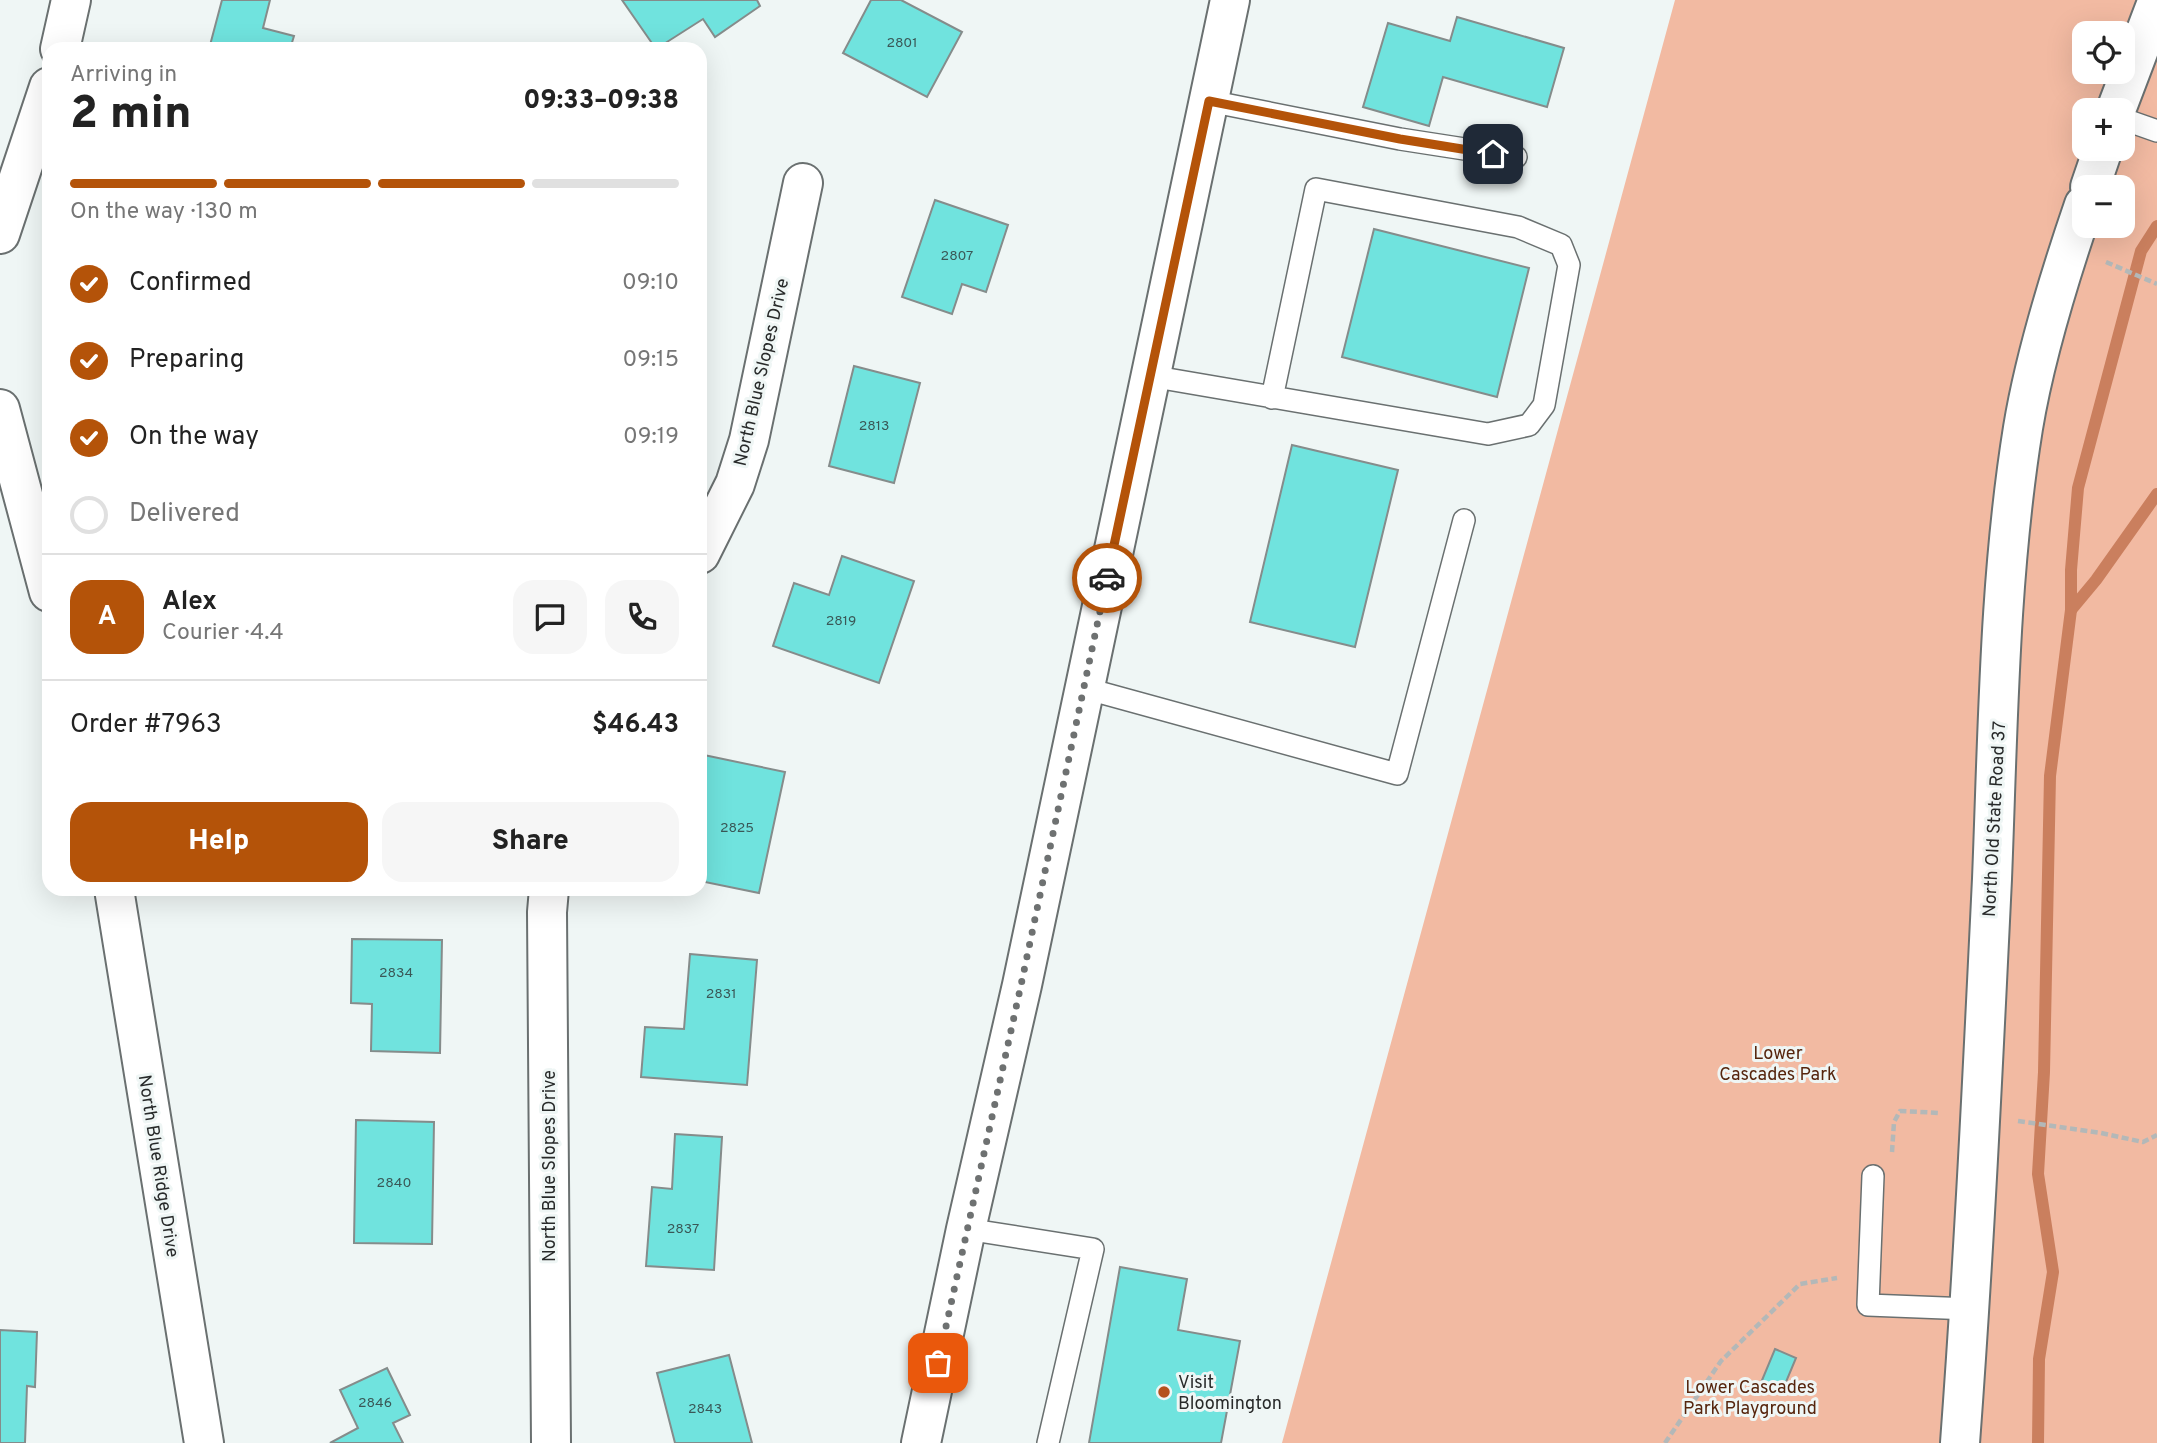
<!DOCTYPE html>
<html lang="en">
<head>
<meta charset="utf-8">
<style>
  :root { --surface:#fff; --page:#f6f6f6; --text:#222; --muted:#767676; --line:#e0e0e0; --accent:#b45309 }
  body { margin:0; font-family:Overpass,sans-serif; background:var(--page); color:var(--text); height:100vh; display:flex; flex-direction:column; font-size:26px; white-space:nowrap }
  * { box-sizing:border-box; margin:0 }
  p { font-size:23px; color:var(--muted) }
  .icon { flex:none; width:38px; height:38px; fill:none; stroke:currentColor; stroke-width:2; stroke-linecap:round; stroke-linejoin:round }
  .map { position:relative; flex:1; overflow:hidden }
  .drawer { position:absolute; left:42px; top:42px; width:665px; height:854px; display:flex; flex-direction:column; background:var(--surface); border-radius:21px; box-shadow:0 7px 28px #0002 }
  .drawer>* { flex:none }
  .tools { position:absolute; left:2072px; top:21px; display:grid; gap:14px }
  .tools a { display:grid; place-items:center; width:63px; height:63px; border-radius:14px; background:var(--surface); box-shadow:0 7px 28px #0002; font-size:35px }
  .pin { position:absolute; display:grid; place-items:center; width:60px; height:60px; color:#fff; margin:-30px; border-radius:14px; box-shadow:0 4px 10px #0006 }
  .courier { position:absolute; display:grid; place-items:center; width:70px; height:70px; margin:-35px; border:5px solid #b45309; border-radius:50%; background:#fff; color:#222; box-shadow:0 2px 9px #0007 }
  .headline em { font-style:normal; font-weight:800 }
  .headline div { display:flex; flex-direction:column-reverse }
  .headline { display:flex; align-items:center; justify-content:space-between; height:119px; padding:0 28px }
  h1 { font-size:46px; font-weight:800; line-height:52px }
  .bar { display:grid; grid-template-columns:repeat(4,1fr); gap:10px 7px; align-content:center; height:84px; padding:0 28px }
  .bar i { height:9px; border-radius:5px; background:var(--line) }
  .bar .on { background:var(--accent) }
  .bar p { grid-column:span 4 }
  .line { display:flex; align-items:center; gap:18px; padding:0 28px; border-top:2px solid var(--line) }
  .line div { flex:1 }
  .round { display:grid; place-items:center; flex:none; width:74px; height:74px; border-radius:21px; background:var(--page) }
  ol { padding:0 28px; list-style:none }
  li { display:flex; align-items:center; gap:21px; height:77px }
  li p { margin-inline-start:auto }
  li .icon { padding:7px; border-radius:50%; background:var(--accent); color:#fff; stroke-width:4 }
  li:last-child { color:var(--muted) }
  li i { width:38px; height:38px; border:4px solid var(--line); border-radius:50% }
  .cta { display:flex; gap:14px; margin-top:auto; padding:14px 28px }
  .cta a { flex:1; height:80px; border-radius:21px; background:var(--accent); color:#fff; font-size:28px; font-weight:800; line-height:80px; text-align:center }
  .cta a+a { background:var(--page); color:var(--text) }
  .map>svg:first-child { display:block }
</style>
</head>
<body>
<div class="map">
<svg width="2157" height="1443" viewBox="0 0 2157 1443">
  <rect width="100%" height="100%" fill="#eff6f5"/>
  <path fill="#f2baa2" fill-rule="evenodd" d="M1675,0H2157V1443H1282ZM2084,33H2123V72H2084ZM2084,110H2123V149H2084ZM2084,187H2123V226H2084Z"/>
  <g fill="none" stroke-linecap="round" stroke-linejoin="round">
    <g stroke="#ca7f5e" stroke-width="12">
      <polyline points="2071,610 2096,580 2157,494"/>
      <polyline points="2038,1443 2039,1359 2053,1272 2038,1174 2044,1072 2050,776 2071,610 2071,570 2078,488 2141,251 2157,226"/>
    </g>
  </g>
  <g fill="#70e3de" stroke="#858c8b" stroke-width="2">
    <polygon points="222,0 270,0 263,28 294,36 290,49 209,49"/>
    <polygon points="622,0 757,0 760,6 715,37 703,19 656,49"/>
    <polygon points="871,0 901,0 962,32 927,97 843,53"/>
    <polygon points="1457,17 1564,48 1547,107 1443,77 1429,126 1363,107 1388,23 1450,41"/>
    <polygon points="935,200 1008,225 986,292 962,284 952,314 902,297"/>
    <polygon points="1374,229 1529,268 1497,397 1342,357"/>
    <polygon points="854,366 920,383 894,483 829,466"/>
    <polygon points="1292,445 1398,470 1355,647 1250,622"/>
    <polygon points="842,556 914,581 879,683 773,646 794,583 829,595"/>
    <polygon points="704,755 785,772 759,893 700,881 700,773"/>
    <polygon points="352,939 442,940 440,1053 371,1051 372,1004 351,1003"/>
    <polygon points="690,954 757,960 747,1085 641,1077 645,1027 684,1029"/>
    <polygon points="356,1120 434,1122 432,1244 354,1243"/>
    <polygon points="675,1134 722,1137 714,1270 646,1266 652,1187 672,1189"/>
    <polygon points="1120,1267 1187,1279 1178,1330 1240,1341 1221,1443 1089,1443"/>
    <polygon points="0,1330 37,1332 35,1387 27,1386 25,1443 0,1443"/>
    <polygon points="1775,1349 1796,1358 1781,1394 1760,1385"/>
    <polygon points="729,1355 752,1443 675,1443 657,1373"/>
    <polygon points="387,1368 410,1415 393,1423 403,1443 330,1443 358,1428 340,1390"/>
  </g>
  <g fill="none" stroke-linecap="round" stroke-linejoin="round">
    <g stroke="#6a7070" stroke-width="24">
      <g id="lane">
        <polyline points="1209,101 1400,139 1516,157"/>
        <polyline points="2123,119 2157,131"/>
        <polyline points="1150,376 1488,434 1529,425 1544,405 1569,265 1561,245 1518,227 1316,189 1272,398"/>
        <polyline points="1084,688 1397,774 1464,520"/>
        <polyline points="1873,1176 1868,1305 1970,1309"/>
        <polyline points="966,1229 1093,1249 1048,1443"/>
      </g>
    </g>
    <g stroke="#6a7070" stroke-width="42">
      <g id="street">
        <polyline points="60,49 71,0"/>
        <polyline points="2116,110 2157,2"/>
        <polyline points="2090,187 2103,149"/>
        <polyline points="0,234 49,87"/>
        <polyline points="0,409 49,592"/>
        <polyline points="700,554 735,484 749,440 803,183"/>
        <polyline points="114,889 204,1443"/>
        <polyline points="549,889 547,912 551,1443"/>
        <path d="M1960,1443C1974,1255 1983,1067 1992,879C1998,729 1999,577 2023,428C2035,355 2060,275 2084,205"/>
      </g>
    </g>
    <g stroke="#6a7070" stroke-width="42">
      <polyline id="primary" points="921,1443 966,1229 1022,985 1230,0"/>
    </g>
    <g stroke="#b3b8b8" stroke-width="4.5" stroke-dasharray="7 3.5" stroke-linecap="butt">
      <polyline points="2106,262 2157,284"/>
      <polyline points="2018,1121 2101,1133 2143,1142 2157,1135"/>
      <polyline points="1892,1152 1894,1122 1900,1111 1940,1113"/>
      <polyline points="1665,1443 1721,1361 1800,1284 1837,1278"/>
    </g>
    <use href="#lane" stroke="#fff" stroke-width="21"/>
    <use href="#street" stroke="#fff" stroke-width="38"/>
    <use href="#primary" stroke="#fff" stroke-width="38"/>
  </g>
  <g fill="none" stroke-linecap="round" stroke-linejoin="round">
    <polyline stroke="#6e7171" stroke-width="7" stroke-dasharray="0 12.6" points="938,1363 1021,985 1107,578"/>
    <polyline stroke="#b45309" stroke-width="9" points="1107,578 1209,101 1400,139 1493,154"/>
  </g>
  <circle fill="#b5511d" stroke="#eff6f5" stroke-width="2.5" cx="1164" cy="1392" r="7"/>
  <g text-anchor="middle" stroke-width="6" stroke-linejoin="round" paint-order="stroke">
    <g font-size="14" fill="#3a5857">
      <text x="902" y="47">2801</text>
      <text x="957" y="260">2807</text>
      <text x="874" y="430">2813</text>
      <text x="841" y="625">2819</text>
      <text x="737" y="832">2825</text>
      <text x="396" y="977">2834</text>
      <text x="721" y="998">2831</text>
      <text x="394" y="1187">2840</text>
      <text x="683" y="1233">2837</text>
      <text x="375" y="1407">2846</text>
      <text x="705" y="1413">2843</text>
    </g>
    <g font-size="18" fill="#282a2a" stroke="#eff6f5">
      <text transform="translate(761 372) rotate(-77)" y="6">North Blue Slopes Drive</text>
      <text transform="translate(1994 819) rotate(-87)" y="6">North Old State Road 37</text>
      <text transform="translate(159 1166) rotate(81)" y="6">North Blue Ridge Drive</text>
      <text transform="translate(549 1166) rotate(-90)" y="6">North Blue Slopes Drive</text>
    </g>
    <g font-size="18" fill="#56250d" stroke="#eff6f5">
      <text x="1778" y="1059">Lower<tspan x="1778" dy="21">Cascades Park</tspan></text>
      <text x="1750" y="1393">Lower Cascades<tspan x="1750" dy="21">Park Playground</tspan></text>
    </g>
    <g font-size="18" fill="#282a2a" stroke="#eff6f5" text-anchor="start">
      <text x="1178" y="1388">Visit<tspan x="1178" dy="21">Bloomington</tspan></text>
    </g>
  </g>
</svg>
<div class="tools">
<a><svg class="icon" aria-label="locate" viewBox="0 0 24 24"><circle cx="12" cy="12" r="6"/><path d="M12 2v4M12 18v4M2 12h4M18 12h4"/></svg></a>
<a>+</a>
<a>−</a>
</div>
<div class="pin" style="left:938px;top:1363px;background:#ea580c"><svg class="icon" aria-label="bag" viewBox="0 0 24 24"><path d="M5 8h14l-1 12H6zM9 8a3 3 0 0 1 6 0"/></svg></div>
<div class="pin" style="left:1493px;top:154px;background:#1f2937"><svg class="icon" aria-label="home" viewBox="0 0 24 24"><path d="M3 11l9-7 9 7M6 9v11h12V9"/></svg></div>
<div class="courier" style="left:1107px;top:578px"><svg class="icon" aria-label="car" viewBox="0 0 24 24"><path d="M5 17H2v-5l4-1 3-4h7l3 4 3 1v5h-3M9 17h6M6 11h13"/><circle cx="7" cy="17" r="2"/><circle cx="17" cy="17" r="2"/></svg></div>
<section class="drawer">
<div class="headline"><div><h1>2 min</h1><p>Arriving in</p></div><em>09:33–09:38</em></div>
<div class="bar"><i class="on"></i><i class="on"></i><i class="on"></i><i></i><p>On the way · 130 m</p></div>
<ol>
<li><svg class="icon" aria-label="check" viewBox="0 0 24 24"><path d="M5 12l5 5 9-10"/></svg>Confirmed<p>09:10</p></li>
<li><svg class="icon" aria-label="check" viewBox="0 0 24 24"><path d="M5 12l5 5 9-10"/></svg>Preparing<p>09:15</p></li>
<li><svg class="icon" aria-label="check" viewBox="0 0 24 24"><path d="M5 12l5 5 9-10"/></svg>On the way<p>09:19</p></li>
<li><i></i>Delivered</li>
</ol>
<div class="line" style="height:126px"><b class="round" style="background:var(--accent);color:#fff">A</b><div><b>Alex</b><p>Courier · 4.4</p></div><a class="round"><svg class="icon" aria-label="chat" viewBox="0 0 24 24"><path d="M4 5h16v11H9l-5 4z"/></svg></a><a class="round"><svg class="icon" aria-label="phone" viewBox="0 0 24 24"><path d="M5 4h4l2 5-3 2q2 4 5 5l2-3 5 2v4C11 20 4 13 5 4z"/></svg></a></div>
<div class="line" style="height:91px"><div>Order #7963</div><b>$46.43</b></div>
<div class="cta"><a>Help</a><a>Share</a></div>
</section>
</div>
</body>
</html>
